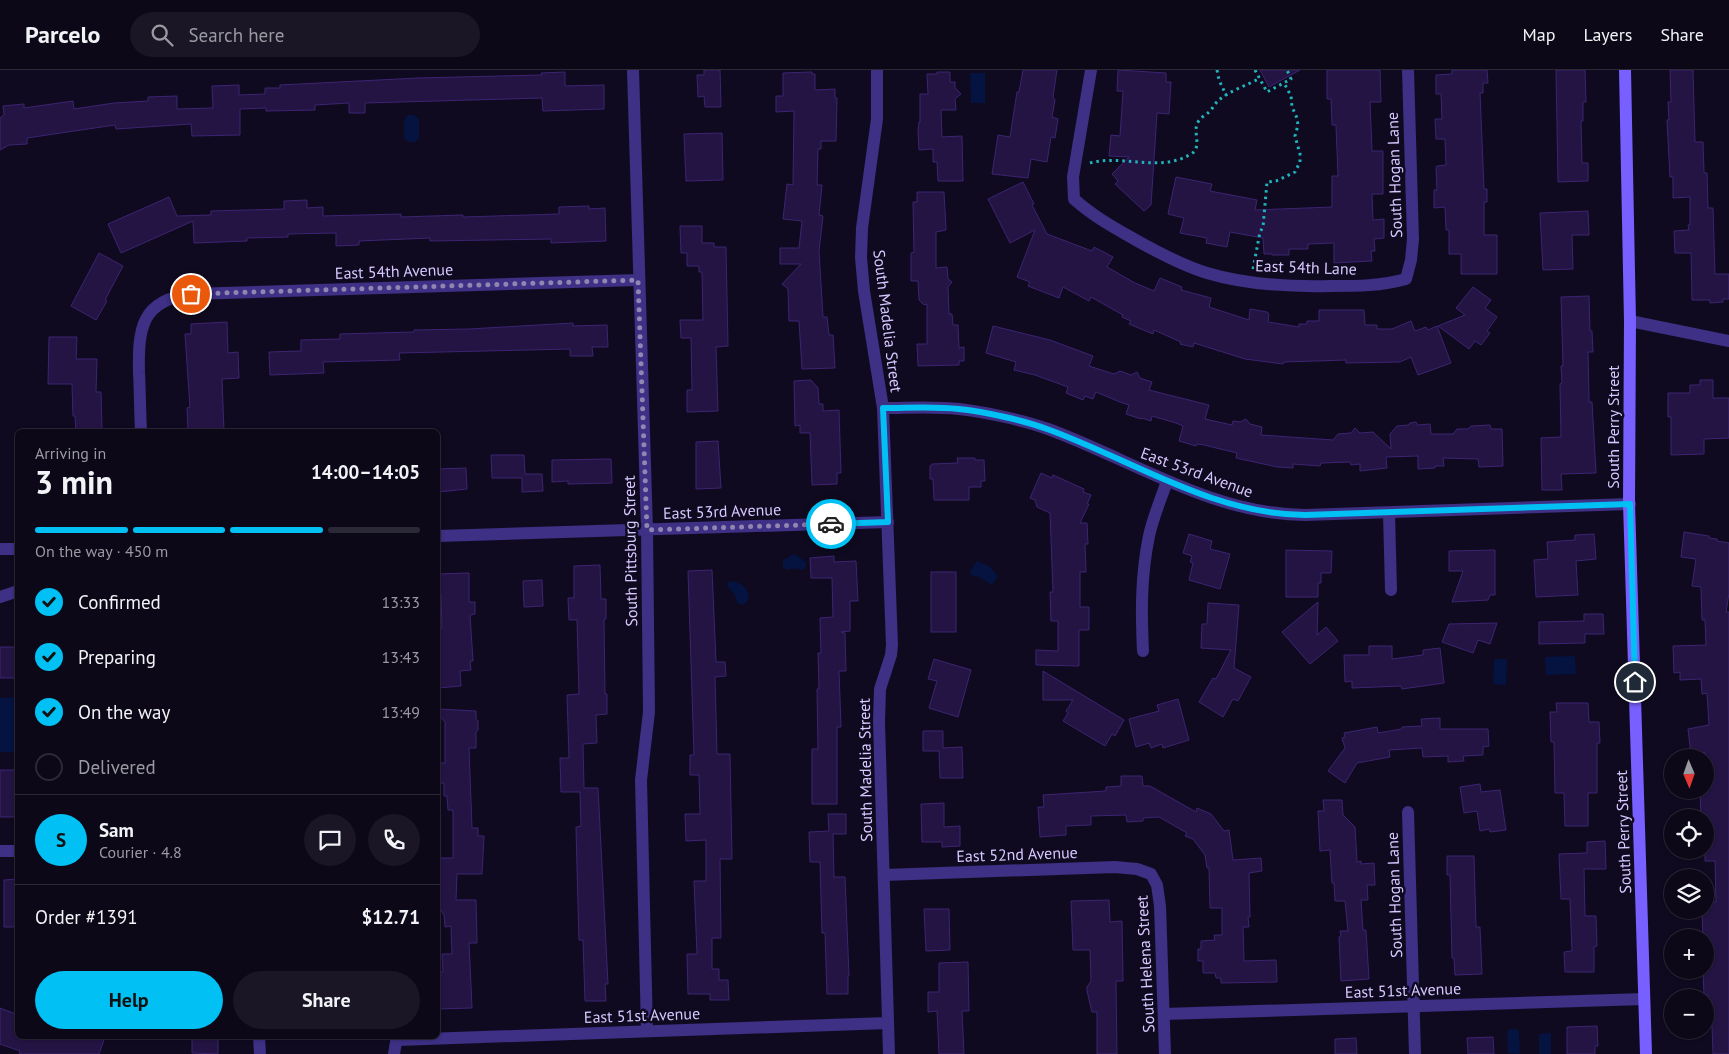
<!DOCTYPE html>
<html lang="en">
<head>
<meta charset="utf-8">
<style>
  :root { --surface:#0c0818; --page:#1a1625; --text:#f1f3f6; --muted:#9a9aa2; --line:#2c2937; --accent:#00c0f4 }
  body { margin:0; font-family:"PT Sans",sans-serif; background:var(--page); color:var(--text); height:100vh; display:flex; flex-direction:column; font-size:19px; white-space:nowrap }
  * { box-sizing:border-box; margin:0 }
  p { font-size:16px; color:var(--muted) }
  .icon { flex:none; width:28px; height:28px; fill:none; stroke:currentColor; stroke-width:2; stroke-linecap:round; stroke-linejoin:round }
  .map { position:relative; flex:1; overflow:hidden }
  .side { position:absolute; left:15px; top:359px; width:425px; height:610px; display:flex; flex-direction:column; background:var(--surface); border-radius:8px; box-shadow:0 1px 4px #0004,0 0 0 1px var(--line) }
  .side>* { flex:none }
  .needle { width:32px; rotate:178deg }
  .controls { position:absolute; left:1664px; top:679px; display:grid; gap:10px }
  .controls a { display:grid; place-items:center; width:50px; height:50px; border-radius:50%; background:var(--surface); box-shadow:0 1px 4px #0004,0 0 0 1px var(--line); font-size:25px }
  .pin { position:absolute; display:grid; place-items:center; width:42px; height:42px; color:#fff; margin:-21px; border:2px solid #fff; border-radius:50%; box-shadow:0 1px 5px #0007 }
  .courier { position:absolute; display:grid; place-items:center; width:50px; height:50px; margin:-25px; border:4px solid #00c0f4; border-radius:50%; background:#fff; color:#222; box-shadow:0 1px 6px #0007 }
  .summary em { font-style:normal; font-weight:700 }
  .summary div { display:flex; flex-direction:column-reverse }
  .summary { display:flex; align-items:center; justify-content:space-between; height:85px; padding:0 20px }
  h1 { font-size:32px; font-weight:700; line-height:38px }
  .bar { display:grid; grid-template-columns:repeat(4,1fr); gap:8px 5px; align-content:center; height:60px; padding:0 20px }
  .bar i { height:6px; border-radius:4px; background:var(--line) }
  .bar .current { background:var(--accent) }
  .bar p { grid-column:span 4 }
  .line { display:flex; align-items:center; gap:12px; padding:0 20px; border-top:1px solid var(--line) }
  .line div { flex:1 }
  .round { display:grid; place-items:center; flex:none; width:52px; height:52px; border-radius:26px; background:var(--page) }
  ol { padding:0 20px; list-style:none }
  li { display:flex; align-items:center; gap:15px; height:55px }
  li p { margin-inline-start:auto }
  li .icon { padding:5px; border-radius:50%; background:var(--accent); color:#111; stroke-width:4 }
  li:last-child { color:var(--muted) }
  li i { width:28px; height:28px; border:2px solid var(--line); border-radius:50% }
  .primary-button { display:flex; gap:10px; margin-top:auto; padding:10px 20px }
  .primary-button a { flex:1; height:58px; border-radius:30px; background:var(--accent); color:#111; font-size:20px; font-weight:700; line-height:58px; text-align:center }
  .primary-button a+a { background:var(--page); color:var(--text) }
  header { display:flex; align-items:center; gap:30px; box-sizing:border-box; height:70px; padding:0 25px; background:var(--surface); border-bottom:1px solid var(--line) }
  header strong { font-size:24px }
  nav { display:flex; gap:28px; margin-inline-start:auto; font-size:18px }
  .search { width:350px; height:45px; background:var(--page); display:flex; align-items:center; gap:12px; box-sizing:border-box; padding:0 18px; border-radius:28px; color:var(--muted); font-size:19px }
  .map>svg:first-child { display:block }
</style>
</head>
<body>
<header>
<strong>Parcelo</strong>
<div class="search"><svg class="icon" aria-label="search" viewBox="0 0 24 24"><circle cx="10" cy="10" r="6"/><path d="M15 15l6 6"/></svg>Search here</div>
<nav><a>Map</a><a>Layers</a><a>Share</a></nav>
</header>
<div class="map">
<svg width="1729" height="984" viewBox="0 0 1729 984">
  <rect width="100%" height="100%" fill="#100a20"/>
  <g fill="#041340">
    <polygon points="970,3 985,3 985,33 971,33"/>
    <polygon points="408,45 414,45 419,49 419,68 415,72 409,72 404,68 404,50"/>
    <polygon points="794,484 796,485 806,492 806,497 803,500 795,498 788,500 783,497 783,490"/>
    <polygon points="977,491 989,496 998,506 992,515 979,507 972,506 970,501"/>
    <path d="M728,511C740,512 747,515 749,528L746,533L741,535L737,532L735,525L727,516Z"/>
    <polygon points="1575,586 1576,604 1546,605 1545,587"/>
    <polygon points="1494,589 1507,589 1506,615 1493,614"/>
    <polygon points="17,627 17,682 0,682 0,628"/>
    <polygon points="1510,959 1516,959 1519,961 1520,982 1519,984 1508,983 1507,962"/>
    <polygon points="1551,963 1551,984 1539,984 1539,964"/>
  </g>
  <g fill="#231443" stroke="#3c2472">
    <polygon points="704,0 720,0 721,37 705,37 704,26 698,27 697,5 704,5"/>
    <polygon points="1023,0 1057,0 1053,27 1055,30 1052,47 1058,49 1055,68 1051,67 1047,92 1031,89 1028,108 992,104 998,65 1010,67 1017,22 1019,22"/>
    <polygon points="1118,0 1166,3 1166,12 1171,12 1169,44 1157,43 1151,135 1144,141 1115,114 1118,111 1112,104 1129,87 1109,86 1111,65 1120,66 1123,21 1117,21"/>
    <polygon points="1260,0 1300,0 1269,17"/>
    <polygon points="1327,0 1380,0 1381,32 1370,32 1372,81 1383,81 1383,124 1372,124 1373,150 1384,149 1384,168 1374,169 1375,181 1371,181 1372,191 1334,193 1334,173 1308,174 1308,179 1289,179 1289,185 1272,185 1272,184 1264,184 1263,168 1230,162 1227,177 1206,173 1207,168 1180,163 1184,148 1168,144 1176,107 1212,114 1210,121 1257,130 1255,140 1332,137 1332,106 1338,106 1336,55 1332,55 1331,29 1327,29"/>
    <polygon points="1452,0 1487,0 1488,13 1483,13 1483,23 1480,23 1484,119 1487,119 1487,132 1484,132 1484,165 1497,165 1497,204 1461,204 1461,184 1449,184 1449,160 1446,160 1445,137 1434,138 1434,120 1437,120 1436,98 1437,96 1446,95 1445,69 1436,69 1435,49 1442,49 1441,24 1436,24 1436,5 1452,4"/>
    <polygon points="1556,0 1585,0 1586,32 1583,32 1583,51 1581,51 1582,93 1588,93 1588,111 1558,112"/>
    <polygon points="1670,0 1693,0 1695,72 1703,72 1704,103 1707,103 1708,138 1713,138 1715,204 1729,204 1729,229 1723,229 1723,232 1710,233 1710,230 1692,230 1691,183 1675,183 1674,161 1689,160 1688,155 1690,155 1690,127 1673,128 1673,107 1670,107 1667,50 1669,50 1668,32 1671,32"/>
    <polygon points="565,2 565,16 604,15 604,39 543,41 542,28 365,33 365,43 349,43 349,33 315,35 315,40 266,41 266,38 240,39 240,65 192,66 191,54 116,59 115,55 27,68 27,74 9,75 0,80 0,48 4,45 3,36 24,34 24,38 73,31 74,39 114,33 148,31 148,27 177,26 177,39 213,38 212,16 239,15 239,25 265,24 265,18 280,18 280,15 418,8 542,5 541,3"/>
    <polygon points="812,2 812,4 815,4 815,20 835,19 835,28 837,28 836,71 821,71 821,79 818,79 817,115 822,115 819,145 823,146 819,181 823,247 827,247 829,265 833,265 835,298 802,299 799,251 789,251 788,219 782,214 801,194 780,194 780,178 799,178 802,151 783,149 787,114 793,115 794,41 776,42 776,26 783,26 783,3"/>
    <polygon points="937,2 950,2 950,12 955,12 955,18 961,24 955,29 956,40 941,40 942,67 962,66 963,111 938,111 937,92 933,92 933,79 919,80 918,61 919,52 920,52 920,24 928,24 927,4 937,4"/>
    <polygon points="722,63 723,110 686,111 684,64"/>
    <polygon points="1023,112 1034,134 1032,135 1047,164 1092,181 1094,177 1113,187 1107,197 1135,213 1154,221 1160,208 1182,217 1181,220 1211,228 1209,237 1249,250 1250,239 1267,242 1269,244 1268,252 1299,257 1299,254 1307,254 1307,251 1319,251 1319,240 1364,240 1365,255 1377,255 1377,259 1392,259 1411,251 1415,261 1426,257 1428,260 1437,256 1451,293 1418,305 1411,287 1400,292 1346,293 1346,290 1284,292 1283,294 1245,289 1194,273 1193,277 1180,274 1181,272 1154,260 1153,264 1129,254 1131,251 1122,247 1123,245 1091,227 1089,231 1063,217 1059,228 1028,216 1030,212 1017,207 1035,160 1010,173 988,129"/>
    <polygon points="917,122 944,122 946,160 936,162 936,198 947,197 948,209 952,212 948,217 949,244 952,244 953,255 958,255 959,278 964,277 964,291 959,291 959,295 918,296 917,274 927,274 927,234 924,235 919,230 918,211 911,211 911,183 914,182 913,132 917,132"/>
    <polygon points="169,127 177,146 211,145 211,141 284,139 284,131 307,130 307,138 323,137 323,146 401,144 401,147 463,145 463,147 559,144 559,137 589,136 589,139 605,138 606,171 551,173 551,169 430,171 430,168 359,171 359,175 336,176 336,163 288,164 288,167 247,168 247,171 194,173 193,151 121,183 108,154"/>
    <polygon points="1588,141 1589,165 1572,165 1573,199 1543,200 1540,143"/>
    <polygon points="680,156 702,156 702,173 714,173 714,177 726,177 728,276 716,277 718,341 687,342 687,320 692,320 691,268 681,268 680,250 703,250 702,202 699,202 699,196 687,196 687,183 681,183"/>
    <polygon points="99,183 123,196 105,230 107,231 96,250 71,236"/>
    <polygon points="1473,217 1491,230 1485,238 1497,247 1487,261 1490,263 1481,275 1475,271 1469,279 1438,256 1465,245 1456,238"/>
    <polygon points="1589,226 1590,261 1592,261 1593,282 1588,282 1589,332 1592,332 1596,403 1561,404 1562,420 1542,420 1541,368 1561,367 1560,314 1562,313 1561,296 1563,296 1561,227"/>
    <polygon points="227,252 228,283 238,282 239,308 222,309 224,361 188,361 187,338 190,337 185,264 191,264 191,254"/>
    <polygon points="573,253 573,256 607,255 608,277 592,277 593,286 570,286 570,279 399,283 400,290 323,292 324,303 270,305 269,282 301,281 301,270 340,269 340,264 414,262 414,260 469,259"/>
    <polygon points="993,256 1050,270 1093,286 1089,296 1114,304 1120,301 1131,305 1137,302 1140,308 1152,312 1149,320 1209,335 1205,349 1232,355 1233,351 1240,352 1246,349 1250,354 1262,357 1261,365 1333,370 1338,364 1351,363 1355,358 1360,363 1373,362 1391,379 1390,364 1397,356 1408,355 1410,353 1416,352 1418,355 1430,354 1431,364 1453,364 1457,359 1468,359 1471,356 1490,355 1491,359 1502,359 1503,396 1479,397 1478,389 1443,388 1444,396 1435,396 1435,398 1418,399 1418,386 1386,387 1387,398 1360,401 1360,394 1351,395 1350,392 1321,393 1320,396 1293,394 1293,398 1277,397 1236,388 1237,383 1204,375 1197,374 1196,376 1179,371 1183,356 1176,353 1152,346 1151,351 1142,348 1141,349 1126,344 1129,335 1120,332 1096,322 1093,329 1085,326 1083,330 1066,323 1068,317 1035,305 1014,300 1016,292 986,283"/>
    <polygon points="49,267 77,267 76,289 97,289 96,322 101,322 102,361 76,361 75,346 73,346 72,314 48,314"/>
    <polygon points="811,310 818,318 819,334 823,334 823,341 839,340 841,403 837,403 837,414 812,415 810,363 800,363 800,355 795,356 794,311"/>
    <polygon points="1700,310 1713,310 1713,328 1729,328 1729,368 1704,369 1704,384 1671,385 1671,347 1668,347 1668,323 1690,323 1690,315 1700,315"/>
    <polygon points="718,371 721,418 696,419 696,372"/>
    <polygon points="491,385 524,385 525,404 542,404 543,421 522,422 522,408 492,408"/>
    <polygon points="957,388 975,388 975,390 984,390 985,411 981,411 981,417 969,417 969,430 934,430 933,409 930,409 930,396 932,394 958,393"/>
    <polygon points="611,389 612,413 568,414 568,411 552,412 552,390"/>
    <polygon points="466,398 467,419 438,422 438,399"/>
    <polygon points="1041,403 1052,408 1053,405 1084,419 1083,422 1091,425 1087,434 1089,434 1080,453 1087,453 1088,474 1085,474 1086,502 1080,502 1080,537 1089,537 1089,560 1079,560 1079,596 1036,595 1036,580 1058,581 1058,551 1051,551 1050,522 1053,522 1050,443 1037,437 1035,430 1030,428"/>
    <polygon points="1684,462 1709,466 1709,468 1717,469 1717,471 1729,473 1729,523 1726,542 1729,542 1729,984 1713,984 1712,956 1709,956 1708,925 1704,925 1703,900 1705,900 1705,868 1703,868 1702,840 1705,840 1705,832 1716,832 1715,791 1705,791 1705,748 1701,748 1700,720 1705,720 1705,682 1691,685 1688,659 1709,655 1707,623 1702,624 1701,609 1680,610 1680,602 1674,603 1673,576 1706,575 1705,550 1702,550 1701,517 1692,516 1696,489 1681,487"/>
    <polygon points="1189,464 1212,471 1210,479 1230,484 1220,519 1189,510 1193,493 1190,492 1192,486 1183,483"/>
    <polygon points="1594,464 1596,489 1576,491 1578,525 1536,527 1534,490 1548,489 1547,472 1575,470 1575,465"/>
    <polygon points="1286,480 1332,481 1331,503 1321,503 1321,513 1318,513 1318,527 1286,527"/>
    <polygon points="1495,480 1495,525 1490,525 1488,530 1452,532 1463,501 1449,501 1449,481"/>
    <polygon points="834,486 834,492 856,491 858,531 850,531 850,561 841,562 845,563 846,601 839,601 841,657 837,657 837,734 812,734 812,679 818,679 817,619 819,619 818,583 821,583 820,548 833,547 832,508 811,508 810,488"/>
    <polygon points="600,495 601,529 606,529 606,549 604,549 605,624 607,624 607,644 596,645 597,673 583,674 584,718 598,718 608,914 605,914 606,931 585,931 583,870 579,870 577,798 576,757 581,756 580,722 561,722 560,688 569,688 567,625 579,624 577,550 569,550 568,528 574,528 574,496"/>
    <polygon points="712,500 716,592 725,592 726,606 715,607 717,684 730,684 732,789 720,789 721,868 712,868 712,899 719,899 719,910 728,910 729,930 710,930 710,924 688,924 687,884 697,884 694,811 706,811 706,770 686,771 685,744 700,744 699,705 690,705 690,685 694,685 688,501"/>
    <rect x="931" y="502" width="25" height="60"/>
    <polygon points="469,503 469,532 475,532 475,544 470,545 473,591 470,591 471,600 460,601 461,616 438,618 438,589 440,589 438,560 442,559 441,524 438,525 438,504"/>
    <polygon points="542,510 543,536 524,537 523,511"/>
    <polygon points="1318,532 1317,565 1326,557 1338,571 1310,594 1282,562"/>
    <polygon points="1208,533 1239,535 1234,598 1251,607 1238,631 1233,629 1223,647 1199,632 1213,608 1216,609 1231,580 1201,578 1202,554 1207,554"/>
    <polygon points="1584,544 1603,544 1604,564 1585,564 1585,573 1539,574 1539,552 1584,551"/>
    <polygon points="1497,553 1490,574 1478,570 1473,583 1442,572 1449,554"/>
    <polygon points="1369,576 1392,576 1392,589 1423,585 1423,580 1440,578 1444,613 1402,619 1401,616 1352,618 1352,611 1345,612 1344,585 1369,585"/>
    <rect x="0" y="577" width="18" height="31"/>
    <polygon points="934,589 971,600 958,647 929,638 937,611 928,609"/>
    <polygon points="1043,601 1124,650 1115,666 1112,664 1105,676 1063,651 1068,643 1066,641 1073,630 1043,630"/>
    <polygon points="1178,629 1189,670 1163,678 1162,674 1151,678 1149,673 1136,677 1129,649 1159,641 1157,635"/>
    <polygon points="1556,633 1588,633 1589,652 1599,652 1600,673 1597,673 1597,723 1588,723 1588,756 1565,756 1564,723 1555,723 1554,672 1551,672 1550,642 1557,642"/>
    <polygon points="438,639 476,641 476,649 478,651 478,660 476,662 476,678 469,678 472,758 478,758 478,766 484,766 482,804 457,804 456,830 476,830 477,873 469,873 472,938 438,939 438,902 443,902 442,884 452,884 451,856 445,857 444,845 438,835 438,788 453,788 453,740 448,740 447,726 444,726 444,713 438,713 438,693 445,693 445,652 438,644"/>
    <polygon points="1440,648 1440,659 1488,659 1489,676 1483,677 1483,685 1463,686 1464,691 1448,692 1448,686 1423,687 1422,678 1389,680 1390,687 1357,693 1345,713 1328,701 1345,678 1342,668 1345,667 1344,663 1377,657 1378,663 1402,659 1402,657 1422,656 1421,649"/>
    <polygon points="923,661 943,661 943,678 962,677 963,708 940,708 939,681 923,681"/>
    <rect x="0" y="700" width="18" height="47"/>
    <polygon points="1121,706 1142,706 1143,716 1150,716 1196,742 1197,738 1211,744 1224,761 1229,760 1233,790 1261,788 1262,801 1249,803 1250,847 1248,847 1249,857 1243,857 1244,891 1276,890 1277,912 1221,913 1221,908 1216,908 1215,903 1203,903 1203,891 1198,891 1198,879 1201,879 1201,871 1215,870 1214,865 1222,865 1222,838 1210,838 1209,798 1207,798 1205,785 1193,769 1185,766 1187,763 1159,747 1143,748 1143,751 1127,752 1126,745 1091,746 1091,755 1066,756 1066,765 1040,767 1038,737 1044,737 1043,725 1106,721 1106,717 1121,716"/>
    <polygon points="1480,714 1481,722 1500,720 1506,760 1490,762 1489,759 1480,761 1477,741 1464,743 1460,717"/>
    <polygon points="1323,730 1342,730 1343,745 1355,757 1357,792 1361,791 1361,794 1374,793 1375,815 1367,815 1368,830 1361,830 1363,860 1366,860 1369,909 1341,911 1339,867 1341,866 1340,861 1348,861 1345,831 1335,831 1334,813 1332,813 1330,780 1320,781 1318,741 1324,741"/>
    <polygon points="944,733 944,757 960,756 960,776 942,777 942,772 922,772 921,734"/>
    <polygon points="828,744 846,744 846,764 833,764 834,807 845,807 849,906 848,906 848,924 827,924 825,863 822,863 820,792 810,792 809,762 829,761"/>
    <polygon points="1605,771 1606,799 1584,799 1585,846 1596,846 1597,876 1594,877 1594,902 1565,902 1564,882 1572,881 1570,829 1561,829 1559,784 1587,783 1587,772"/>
    <polygon points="1447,786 1474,786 1476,857 1480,857 1482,904 1455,905 1454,888 1452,888 1450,805 1447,805"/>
    <polygon points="18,809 18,857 4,857 4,810"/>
    <polygon points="1109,830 1110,852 1122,851 1123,911 1116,911 1117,984 1097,984 1097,942 1092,942 1087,921 1087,917 1091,911 1090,880 1073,880 1071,831"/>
    <polygon points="924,839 949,839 950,880 926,881"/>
    <polygon points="968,892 969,941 962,941 964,984 939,984 937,941 928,942 928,922 939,922 939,893"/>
    <polygon points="0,938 18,945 18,966 93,966 104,970 99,984 19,984 20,981 0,974"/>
    <polygon points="1597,956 1598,976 1595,976 1595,984 1567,984 1567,957"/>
    <polygon points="192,966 218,966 218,984 192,983"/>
    <polygon points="1493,967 1494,984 1468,984 1467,968"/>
    <polygon points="1356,968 1357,984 1335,984 1335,969"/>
  </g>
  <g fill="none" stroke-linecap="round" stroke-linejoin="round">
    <g stroke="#20b4bc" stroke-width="3" stroke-dasharray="2.5 4" stroke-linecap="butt">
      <polyline points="1217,0 1219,10 1226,25"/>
      <polyline points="1255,0 1267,22 1291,9 1287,0"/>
      <path d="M1090,93C1123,84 1160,103 1191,84C1203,77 1192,61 1198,52C1201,47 1206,45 1209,42C1213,38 1215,33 1219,30C1229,21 1248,15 1260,8"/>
      <polyline points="1253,199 1260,162 1263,157 1267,112 1276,111 1295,102 1300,92 1300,84 1295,66 1298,55 1297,48 1292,37 1291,26 1284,13"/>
    </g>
    <g stroke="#3d3085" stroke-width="12">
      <polyline points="633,0 647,460 649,642 641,710 647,961"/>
      <polyline points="877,0 877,49 862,158 861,188 864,221 883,338 892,575 891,585 880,619 879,652 889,984"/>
      <path d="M1091,0L1073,107L1074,129C1093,146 1113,157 1134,169C1157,182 1181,195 1207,203C1247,215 1289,217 1331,216C1357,216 1381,216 1406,209L1411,190L1413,169L1408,0"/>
      <polyline points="1630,251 1729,271"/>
      <path d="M883,338C908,338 934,336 959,339C985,342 1023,350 1048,359C1133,390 1211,444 1305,445L1630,434"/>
      <path d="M141,361C140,342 140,322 139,303C138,259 141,230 191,224L638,210"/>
      <polyline points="1389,443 1391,520"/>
      <polyline points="438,466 888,452"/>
      <polyline points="0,479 18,479"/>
      <polyline points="0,527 18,521"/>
      <path d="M1143,581C1141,541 1141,505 1149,466C1153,447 1161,429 1167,411"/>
      <polyline points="1408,742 1415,984"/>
      <polyline points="0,781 18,781"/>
      <polyline points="884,805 1115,797 1137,799 1151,804 1157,815 1160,836 1165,984"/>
      <polyline points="1164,944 1644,929"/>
      <polyline points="259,966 260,984"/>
      <polyline points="398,970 888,953"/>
      <polyline points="394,984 397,966"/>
    </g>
    <polyline stroke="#7760ff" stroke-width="12" points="1625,0 1630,251 1629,433 1646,984"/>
  </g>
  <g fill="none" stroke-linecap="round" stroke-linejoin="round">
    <polyline stroke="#9186b1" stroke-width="5" stroke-dasharray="0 9" points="191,224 638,210 647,460 831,454"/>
    <path stroke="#00c0f4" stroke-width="6" d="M831,454L888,452L883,338C908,338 934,336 959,339C986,342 1022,350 1047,359C1133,390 1211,444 1305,445L1630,434L1635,612"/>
  </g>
  <g text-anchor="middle" stroke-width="5" stroke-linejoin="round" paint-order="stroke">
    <g font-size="16" fill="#d6c9ff" stroke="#100a20">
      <text transform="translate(1394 105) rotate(-92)" y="6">South Hogan Lane</text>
      <text transform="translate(1306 197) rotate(2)" y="6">East 54th Lane</text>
      <text transform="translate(394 201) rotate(-2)" y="6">East 54th Avenue</text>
      <text transform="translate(888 251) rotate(83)" y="6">South Madelia Street</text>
      <text transform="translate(1613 357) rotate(-90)" y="6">South Perry Street</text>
      <text transform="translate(1197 402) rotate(20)" y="6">East 53rd Avenue</text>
      <text transform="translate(722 441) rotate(-2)" y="6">East 53rd Avenue</text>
      <text transform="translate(630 481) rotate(-91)" y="6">South Pittsburg Street</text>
      <text transform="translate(865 700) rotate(-91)" y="6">South Madelia Street</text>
      <text transform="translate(1623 762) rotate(-92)" y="6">South Perry Street</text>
      <text transform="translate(1017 784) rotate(-2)" y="6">East 52nd Avenue</text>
      <text transform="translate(1394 825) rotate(-92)" y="6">South Hogan Lane</text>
      <text transform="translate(1145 894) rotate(-93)" y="6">South Helena Street</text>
      <text transform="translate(1403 920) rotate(-2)" y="6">East 51st Avenue</text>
      <text transform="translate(642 945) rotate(-2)" y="6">East 51st Avenue</text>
    </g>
  </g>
</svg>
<div class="controls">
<a><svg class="needle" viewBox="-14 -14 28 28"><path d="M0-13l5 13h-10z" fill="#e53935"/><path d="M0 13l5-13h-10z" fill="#9a9aa2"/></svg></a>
<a><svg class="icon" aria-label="locate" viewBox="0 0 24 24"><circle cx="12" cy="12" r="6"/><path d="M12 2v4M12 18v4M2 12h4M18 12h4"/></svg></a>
<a><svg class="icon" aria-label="layers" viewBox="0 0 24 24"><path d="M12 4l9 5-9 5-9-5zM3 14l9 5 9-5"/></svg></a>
<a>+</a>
<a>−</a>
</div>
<div class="pin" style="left:191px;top:224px;background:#ea580c"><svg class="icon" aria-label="bag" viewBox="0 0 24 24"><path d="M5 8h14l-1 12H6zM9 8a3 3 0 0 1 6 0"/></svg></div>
<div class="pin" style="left:1635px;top:612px;background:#1f2937"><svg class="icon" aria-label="home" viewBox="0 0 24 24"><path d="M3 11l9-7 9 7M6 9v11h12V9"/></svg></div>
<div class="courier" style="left:831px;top:454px"><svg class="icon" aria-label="car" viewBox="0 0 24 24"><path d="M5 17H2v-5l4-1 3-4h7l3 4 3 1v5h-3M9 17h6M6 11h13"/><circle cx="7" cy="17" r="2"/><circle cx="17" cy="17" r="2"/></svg></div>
<section class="side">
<div class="summary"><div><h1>3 min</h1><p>Arriving in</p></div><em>14:00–14:05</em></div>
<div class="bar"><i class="current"></i><i class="current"></i><i class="current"></i><i></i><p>On the way · 450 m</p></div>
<ol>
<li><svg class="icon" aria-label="check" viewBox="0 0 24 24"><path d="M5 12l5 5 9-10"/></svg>Confirmed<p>13:33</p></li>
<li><svg class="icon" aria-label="check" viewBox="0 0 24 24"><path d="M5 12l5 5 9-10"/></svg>Preparing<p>13:43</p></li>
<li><svg class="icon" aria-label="check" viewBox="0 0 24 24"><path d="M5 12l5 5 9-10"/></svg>On the way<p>13:49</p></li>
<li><i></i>Delivered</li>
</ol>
<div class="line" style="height:90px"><b class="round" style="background:var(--accent);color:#111">S</b><div><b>Sam</b><p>Courier · 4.8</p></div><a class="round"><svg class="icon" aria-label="chat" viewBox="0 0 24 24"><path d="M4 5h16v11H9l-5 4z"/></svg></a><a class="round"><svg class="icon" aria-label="phone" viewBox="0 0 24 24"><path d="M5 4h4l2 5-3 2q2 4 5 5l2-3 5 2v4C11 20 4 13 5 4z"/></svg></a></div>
<div class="line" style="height:65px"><div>Order #1391</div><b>$12.71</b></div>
<div class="primary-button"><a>Help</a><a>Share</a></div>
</section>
</div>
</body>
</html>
